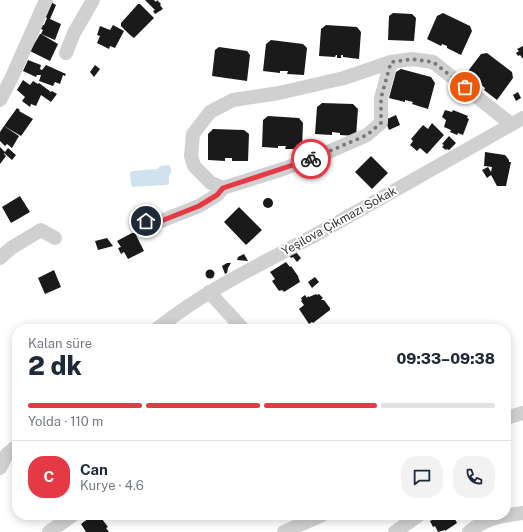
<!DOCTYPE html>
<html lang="tr">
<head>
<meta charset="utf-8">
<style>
  :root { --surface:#fff; --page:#f2f2f3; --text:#1f2937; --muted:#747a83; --line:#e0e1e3; --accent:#e63946 }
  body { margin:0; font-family:"Public Sans",sans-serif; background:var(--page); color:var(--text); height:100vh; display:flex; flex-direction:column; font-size:15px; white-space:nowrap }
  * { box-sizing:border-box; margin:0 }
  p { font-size:13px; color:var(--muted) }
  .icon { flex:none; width:22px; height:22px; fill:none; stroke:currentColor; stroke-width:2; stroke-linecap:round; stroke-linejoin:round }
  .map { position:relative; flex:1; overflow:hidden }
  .side { position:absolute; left:12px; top:324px; width:499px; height:196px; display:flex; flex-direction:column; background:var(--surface); border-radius:16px; box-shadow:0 2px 10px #0003 }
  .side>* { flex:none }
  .pin { position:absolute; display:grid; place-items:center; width:34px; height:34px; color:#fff; margin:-17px; border:2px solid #fff; border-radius:50%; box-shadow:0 1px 4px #0007 }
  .courier { position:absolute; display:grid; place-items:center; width:40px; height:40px; margin:-20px; border:3px solid #e63946; border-radius:50%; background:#fff; color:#222; box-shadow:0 1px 5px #0007 }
  .headline em { font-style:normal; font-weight:800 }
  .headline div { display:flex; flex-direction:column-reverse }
  .headline { display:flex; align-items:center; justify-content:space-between; height:68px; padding:0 16px }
  h1 { font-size:26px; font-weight:800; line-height:30px }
  .bar { display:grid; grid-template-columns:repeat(4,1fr); gap:6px 4px; align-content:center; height:48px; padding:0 16px }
  .bar i { height:5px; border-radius:3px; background:var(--line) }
  .bar .selected { background:var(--accent) }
  .bar p { grid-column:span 4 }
  .line { display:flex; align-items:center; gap:10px; padding:0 16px; border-top:1px solid var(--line) }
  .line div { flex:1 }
  .round { display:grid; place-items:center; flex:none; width:42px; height:42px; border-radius:16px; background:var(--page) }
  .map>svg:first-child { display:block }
</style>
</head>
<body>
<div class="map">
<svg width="523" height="532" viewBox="0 0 523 532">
  <rect width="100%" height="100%" fill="#fff"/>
  <polygon fill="#cfe2ee" points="169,165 171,168 171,173 169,176 169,183 167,185 133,187 131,185 130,173 132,171 157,169 160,166"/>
  <g fill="#1a1a1a">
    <polygon points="145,0 154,0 156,2 157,0 161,4 160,5 163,9 155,14 153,11 155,10"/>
    <polygon points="51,2 56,5 50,19 61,24 55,40 41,34 58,44 50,61 30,51 40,34 41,34 43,30 41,29 43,25 44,25 47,18 44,16"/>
    <polygon points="138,4 140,4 154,18 134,38 130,35 121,26 121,23"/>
    <polygon points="393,13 412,14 416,18 414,41 388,40 389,16"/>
    <polygon points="443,13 470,26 472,31 461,55 447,48 447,46 442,44 441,46 427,39 437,16"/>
    <polygon points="113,25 124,31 115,48 110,46 109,49 97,43 100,36 97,35 100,26 110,30"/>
    <polygon points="326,25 357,27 361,32 359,59 343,57 343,55 341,55 341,58 337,58 337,55 336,55 335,57 319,56 321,29"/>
    <polygon points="271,40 303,44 307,48 304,75 287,74 288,71 280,71 280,73 263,71 266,44"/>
    <polygon points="523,46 523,59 520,55 518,56 516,53 519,51 517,49"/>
    <polygon points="219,47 247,51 250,55 247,81 212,76 215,50"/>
    <polygon points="487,53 512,72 513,78 497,100 484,90 485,88 479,83 478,85 465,75 481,54"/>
    <polygon points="28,60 41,65 40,69 42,70 46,65 66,74 65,76 63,75 60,84 55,82 53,86 39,81 41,75 37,75 36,77 23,71"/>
    <polygon points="95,65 100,69 94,77 90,72"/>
    <polygon points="401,69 431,77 435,83 428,109 412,104 413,102 405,100 405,102 389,98 396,72"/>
    <polygon points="23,80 30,85 33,81 38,84 39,83 51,92 52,91 57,94 51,102 41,95 36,106 31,104 30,107 22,101 25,97 17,90"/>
    <polygon points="518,92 521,98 516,101 513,95"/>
    <polygon points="322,103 353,104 358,109 356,136 340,135 340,133 332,132 332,135 315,134 317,107"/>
    <polygon points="17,108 20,110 19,111 33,119 21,136 4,126"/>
    <polygon points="445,110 452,112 453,110 468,116 467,118 469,119 463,135 458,133 457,135 450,132 451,130 444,127 446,120 442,117"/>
    <polygon points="396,115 400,125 389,130 385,120"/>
    <polygon points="268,116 299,118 303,123 302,149 285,149 286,146 278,146 278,148 262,147 263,120"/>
    <polygon points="432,123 444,135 427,154 420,148 417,151 410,145 413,141 411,139 423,125 428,129"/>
    <polygon points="4,126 19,136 12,148 7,144 5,146 0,141 0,132"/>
    <polygon points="213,129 244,130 249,134 248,161 232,161 232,158 225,158 225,161 208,160 208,134"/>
    <polygon points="449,136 456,143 449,150 447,149 446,150 442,147 444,145 442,144"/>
    <polygon points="0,147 5,152 8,148 16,155 12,160 4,153 4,154 6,156 0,164"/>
    <polygon points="485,152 505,155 509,160 509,162 511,162 506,186 497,186 491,175 487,178 482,170 488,167 491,172 492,167 484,166"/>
    <polygon points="371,156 388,173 372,189 355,172"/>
    <polygon points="20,196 30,212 11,223 2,207"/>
    <circle cx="268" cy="203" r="5"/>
    <polygon points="239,207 262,230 246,245 224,222"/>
    <polygon points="150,220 155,231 142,232 137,222"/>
    <polygon points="132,233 135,233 144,251 128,259 124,252 121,254 118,248 121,247 117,241"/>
    <polygon points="107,238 113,246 98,250 95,241"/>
    <polygon points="295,251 301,258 297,262 293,257 291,258 289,255"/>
    <polygon points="244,254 248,261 237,260 238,257"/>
    <polygon points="286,262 290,267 291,266 298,276 300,282 284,292 282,290 279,291 272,281 275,279 270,272"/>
    <polygon points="227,263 231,263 228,268 227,273 225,274 222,266"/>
    <circle cx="210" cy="274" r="4.5"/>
    <polygon points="54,270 61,287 45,294 38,278"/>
    <polygon points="315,277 319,282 312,288 308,282"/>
    <polygon points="316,294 317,295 319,294 323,298 321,300 324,300 330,308 330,310 313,323 312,322 309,324 299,309 304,305 301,301 302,300 301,298 305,295 307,298 308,296 309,297"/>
    <polygon points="93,515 99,515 108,527 106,528 109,532 86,532 81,524"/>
    <polygon points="430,515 450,515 450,516 453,515 457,523 445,531 445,530 438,532 435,526 433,527 430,521 432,520"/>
  </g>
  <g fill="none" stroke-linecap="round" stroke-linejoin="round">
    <g stroke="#d0d0d0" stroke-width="14">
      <polyline points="66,53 74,33 93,0"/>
      <polyline points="0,100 11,79 46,0"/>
      <polyline points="223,188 211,183 194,166 191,156 193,134 210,112 233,100 279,93 344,78 391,62 412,59 433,62 511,124"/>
      <polyline points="146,221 161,221 199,206 217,195 223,188 283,169 319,156 367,135 381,123 381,98 391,62"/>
      <polyline points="0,258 11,248 41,230 55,238"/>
      <polyline points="209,292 243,329"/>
      <path d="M157,329C206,289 264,263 319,233C387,195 455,156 523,118"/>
      <polyline points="506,418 523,413"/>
      <polyline points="0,468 7,454 17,446"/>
      <polyline points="49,532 73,515"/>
      <polyline points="284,532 322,515"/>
      <polyline points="395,532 419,515"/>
      <path d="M469,532C487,517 501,516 523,513"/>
    </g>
  </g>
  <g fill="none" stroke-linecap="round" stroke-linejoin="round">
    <polyline stroke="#7a7a7a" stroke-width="4" stroke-dasharray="0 7.2" points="311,159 367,135 381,123 381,98 391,62 412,59 433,62 465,87"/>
    <polyline stroke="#e63946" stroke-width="5" points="146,221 161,221 199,206 217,195 223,188 311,159"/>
  </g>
  <g text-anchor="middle" stroke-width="4" stroke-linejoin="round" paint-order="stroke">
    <g font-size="12" fill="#333" stroke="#fff">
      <text transform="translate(339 221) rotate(-29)" y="4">Yeşilova Çıkmazı Sokak</text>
    </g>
  </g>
</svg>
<div class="pin" style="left:465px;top:87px;background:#ea580c"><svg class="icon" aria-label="bag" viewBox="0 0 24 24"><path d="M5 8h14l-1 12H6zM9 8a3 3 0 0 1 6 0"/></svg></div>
<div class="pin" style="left:146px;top:221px;background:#1f2937"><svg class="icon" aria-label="home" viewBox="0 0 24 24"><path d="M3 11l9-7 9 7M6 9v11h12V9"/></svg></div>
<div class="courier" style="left:311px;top:159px"><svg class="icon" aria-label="bike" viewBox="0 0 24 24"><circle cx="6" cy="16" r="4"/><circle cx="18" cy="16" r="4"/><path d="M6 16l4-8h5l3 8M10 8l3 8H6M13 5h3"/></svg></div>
<section class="side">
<div class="headline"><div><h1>2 dk</h1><p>Kalan süre</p></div><em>09:33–09:38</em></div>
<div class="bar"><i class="selected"></i><i class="selected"></i><i class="selected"></i><i></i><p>Yolda · 110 m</p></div>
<div class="line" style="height:72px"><b class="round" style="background:var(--accent);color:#fff">C</b><div><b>Can</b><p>Kurye · 4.6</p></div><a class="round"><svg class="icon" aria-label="chat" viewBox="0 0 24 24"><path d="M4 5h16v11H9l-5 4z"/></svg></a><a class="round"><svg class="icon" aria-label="phone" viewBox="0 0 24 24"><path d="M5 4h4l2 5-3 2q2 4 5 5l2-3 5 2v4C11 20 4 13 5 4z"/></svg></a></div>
</section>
</div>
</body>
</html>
